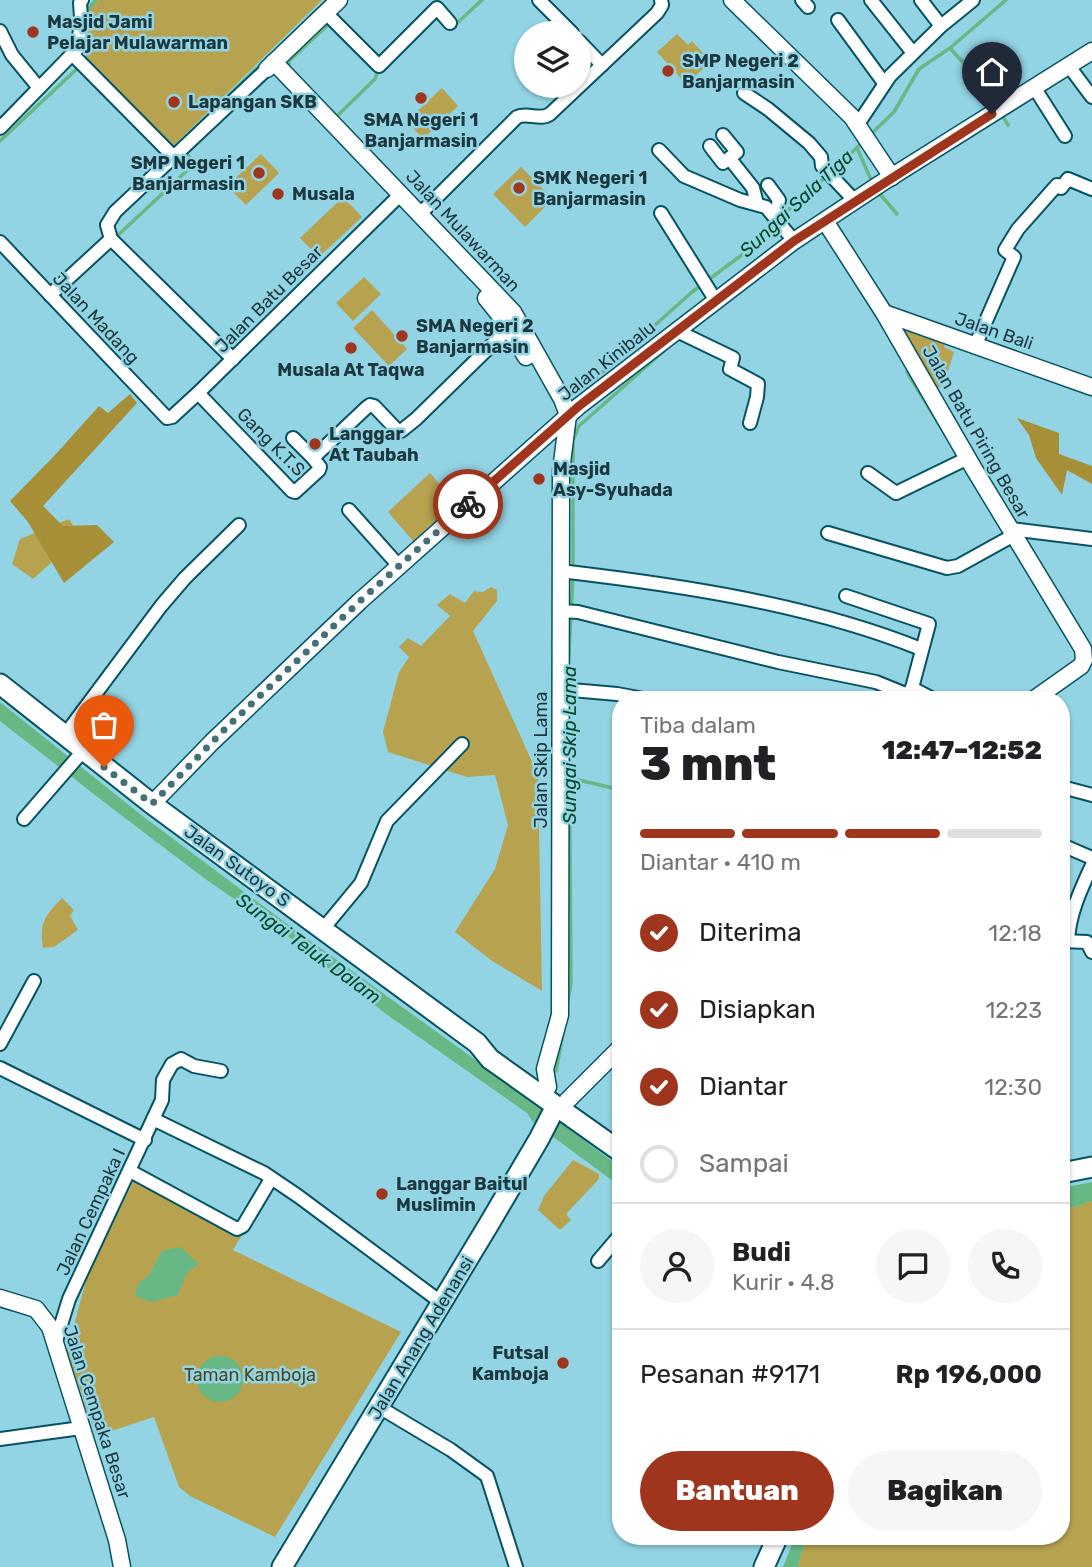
<!DOCTYPE html>
<html lang="id">
<head>
<meta charset="utf-8">
<style>
  :root { --surface:#fff; --page:#f6f6f6; --text:#202124; --muted:#757577; --line:#e0e0e0; --accent:#9e351c }
  body { margin:0; font-family:Rubik,sans-serif; background:var(--page); color:var(--text); height:100vh; display:flex; flex-direction:column; font-size:26px; white-space:nowrap }
  * { box-sizing:border-box; margin:0 }
  p { font-size:23px; color:var(--muted) }
  .icon { flex:none; width:38px; height:38px; fill:none; stroke:currentColor; stroke-width:2; stroke-linecap:round; stroke-linejoin:round }
  .map { position:relative; flex:1; overflow:hidden }
  .sheet { position:absolute; left:612px; top:691px; width:458px; height:854px; display:flex; flex-direction:column; background:var(--surface); border-radius:28px; box-shadow:0 2px 5px #0004 }
  .sheet>* { flex:none }
  .fabs { position:absolute; left:514px; top:21px; display:grid; gap:14px }
  .fabs a { display:grid; place-items:center; width:77px; height:77px; border-radius:50%; background:var(--surface); box-shadow:0 2px 5px #0004; font-size:35px }
  .pin { position:absolute; display:grid; place-items:center; width:60px; height:60px; color:#fff; margin:-72px -30px; border-radius:50% 50% 50% 0; rotate:-45deg; box-shadow:0 0 7px #0007 }
  .pin .icon { rotate:45deg }
  .courier { position:absolute; display:grid; place-items:center; width:70px; height:70px; margin:-35px; border:5px solid #9e351c; border-radius:50%; background:#fff; color:#222; box-shadow:0 2px 9px #0007 }
  .summary em { font-style:normal; font-weight:800 }
  .summary div { display:flex; flex-direction:column-reverse }
  .summary { display:flex; align-items:center; justify-content:space-between; height:119px; padding:0 28px }
  h1 { font-size:46px; font-weight:800; line-height:52px }
  .bar { display:grid; grid-template-columns:repeat(4,1fr); gap:10px 7px; align-content:center; height:84px; padding:0 28px }
  .bar i { height:9px; border-radius:5px; background:var(--line) }
  .bar .current { background:var(--accent) }
  .bar p { grid-column:span 4 }
  .line { display:flex; align-items:center; gap:18px; padding:0 28px; border-top:2px solid var(--line) }
  .line div { flex:1 }
  .round { display:grid; place-items:center; flex:none; width:74px; height:74px; border-radius:37px; background:var(--page) }
  ol { padding:0 28px; list-style:none }
  li { display:flex; align-items:center; gap:21px; height:77px }
  li p { margin-inline-start:auto }
  li .icon { padding:7px; border-radius:50%; background:var(--accent); color:#fff; stroke-width:4 }
  li:last-child { color:var(--muted) }
  li i { width:38px; height:38px; border:4px solid var(--line); border-radius:50% }
  .cta { display:flex; gap:14px; margin-top:auto; padding:14px 28px }
  .cta a { flex:1; height:80px; border-radius:42px; background:var(--accent); color:#fff; font-size:28px; font-weight:800; line-height:80px; text-align:center }
  .cta a+a { background:var(--page); color:var(--text) }
  .map>svg:first-child { display:block }
</style>
</head>
<body>
<div class="map">
<svg width="1092" height="1567" viewBox="0 0 1092 1567">
  <rect width="100%" height="100%" fill="#92d4e4"/>
  <g fill="#b7a250">
    <polygon points="99,0 322,0 174,145 85,59 88,10"/>
    <polygon points="677,34 688,45 692,41 711,62 686,84 657,52"/>
    <polygon points="442,88 458,106 423,139 407,121"/>
    <polygon points="261,154 279,173 246,205 227,186"/>
    <polygon points="521,167 553,199 525,227 493,194"/>
    <polygon points="343,197 362,217 319,257 300,238"/>
    <polygon points="364,277 381,294 353,321 336,303"/>
    <polygon points="372,310 407,349 389,366 353,328"/>
    <polygon points="900,327 946,338 944,347 954,352 944,384 934,390"/>
    <polygon points="430,473 456,503 413,541 388,512"/>
    <polygon points="69,519 80,537 33,579 12,564 20,539"/>
    <polygon points="491,587 497,590 497,601 473,631 538,775 542,991 492,961 455,932 495,869 508,825 495,775 467,777 388,752 383,732 399,672 409,657 399,647 408,638 421,646 450,616 437,605 450,594 465,603 474,591 483,592"/>
    <path d="M62,898L74,910L70,916L78,930L54,947L43,948C39,922 45,916 62,898Z"/>
    <polygon points="573,1160 599,1174 599,1179 566,1214 571,1220 560,1230 538,1210 544,1196"/>
    <polygon points="135,1178 243,1233 233,1250 401,1332 275,1537 190,1496 179,1487 154,1417 96,1436 67,1351 87,1277"/>
    <polygon points="1092,1201 1092,1567 798,1567 802,1551 811,1537 1062,1536 1062,1211"/>
  </g>
  <g fill="#a68f37">
    <polygon points="130,394 137,403 43,506 63,526 97,525 114,542 64,583 28,522 10,501 56,454 99,406 108,413"/>
    <polygon points="1017,418 1059,433 1059,454 1092,466 1092,484 1067,470 1062,495 1036,458 1029,435"/>
  </g>
  <g fill="#67b884">
    <polygon points="0,702 140,814 298,932 523,1094 621,1168 621,1187 533,1122 527,1113 386,1014 293,940 204,878 113,809 0,721"/>
    <polygon points="1092,1182 1092,1201 1062,1211 1062,1188"/>
    <polygon points="180,1247 199,1264 186,1274 178,1295 152,1302 135,1296 138,1284 149,1275 162,1251"/>
    <circle cx="220" cy="1379" r="23"/>
    <polygon points="795,1537 811,1537 802,1551 798,1567 783,1567"/>
  </g>
  <g fill="none" stroke-linecap="round" stroke-linejoin="round">
    <g stroke="#67b884" stroke-width="3.5">
      <polyline points="86,11 96,0"/>
      <polyline points="454,26 482,0"/>
      <polyline points="950,48 988,90 997,105"/>
      <polyline points="289,69 289,61 329,24"/>
      <polyline points="1002,115 1008,125"/>
      <polyline points="336,117 375,79 378,70"/>
      <polyline points="159,134 174,148 177,146"/>
      <polyline points="870,135 894,112 919,69 950,48 1006,0"/>
      <polyline points="0,141 81,65"/>
      <polyline points="182,141 327,0"/>
      <polyline points="857,148 872,182"/>
      <polyline points="832,171 862,143"/>
      <polyline points="392,175 517,306"/>
      <polyline points="878,192 897,214"/>
      <polyline points="780,217 827,176"/>
      <polyline points="114,239 195,163 183,150"/>
      <polyline points="907,372 945,434"/>
      <polyline points="564,388 572,394 587,386 692,292 743,254 774,222"/>
      <polyline points="573,568 573,440 579,426 665,350"/>
      <polyline points="568,673 573,576"/>
      <polyline points="570,778 621,790"/>
      <polyline points="567,1005 571,984 569,691"/>
      <polyline points="556,1071 563,1034"/>
    </g>
    <g stroke="#065362" stroke-width="16">
      <g id="minor">
        <polyline points="539,0 572,33"/>
        <polyline points="802,0 808,7"/>
        <polyline points="871,0 913,53"/>
        <polyline points="921,0 941,26"/>
        <polyline points="326,13 379,66 437,8 450,23"/>
        <polyline points="838,20 884,83"/>
        <polyline points="0,31 12,55 39,88"/>
        <polyline points="579,41 602,65"/>
        <polyline points="73,55 175,158"/>
        <polyline points="1068,65 1092,97"/>
        <polyline points="1034,87 1065,136"/>
        <polyline points="744,93 768,109 809,143 821,157 822,166 854,200"/>
        <polyline points="858,124 890,76 941,26 973,0"/>
        <polyline points="0,128 78,48 81,17 80,3 82,0"/>
        <polyline points="710,146 723,163 737,152 723,135"/>
        <polyline points="659,150 684,176 740,200 766,207 794,241"/>
        <polyline points="730,159 753,188 757,204"/>
        <polyline points="768,185 779,200 775,216"/>
        <polyline points="661,213 716,301"/>
        <path d="M420,214L517,117C528,112 540,121 550,114L657,13L662,5L661,0"/>
        <polyline points="0,242 167,418 172,417 198,393 401,194"/>
        <polyline points="50,295 111,239"/>
        <polyline points="677,331 733,358 730,369 758,384 757,397 750,423"/>
        <polyline points="975,346 1014,257 1005,250 1018,229 1057,185 1061,188 1068,179 1092,189"/>
        <polyline points="233,359 111,239 107,225 115,212 267,69"/>
        <polyline points="198,393 292,491 295,492 319,470 320,467 313,458 366,408 370,405 374,406 396,429 401,431 416,419 509,328"/>
        <polyline points="293,438 313,458"/>
        <polyline points="868,473 896,493 968,458"/>
        <polyline points="349,510 399,566"/>
        <polyline points="1011,529 1092,539"/>
        <polyline points="828,533 947,568 958,566 1014,535"/>
        <path d="M560,571C680,585 809,604 921,649"/>
        <polyline points="846,596 929,624 912,688"/>
        <polyline points="560,611 578,612 778,662 876,682 908,695 912,688 935,700"/>
        <polyline points="560,689 617,694 649,700"/>
        <polyline points="64,736 161,606 185,578 239,525"/>
        <polyline points="1062,787 1092,795"/>
        <polyline points="24,819 83,751"/>
        <polyline points="1062,845 1092,858"/>
        <polyline points="323,929 361,883 387,821 462,744"/>
        <polyline points="1062,941 1087,942 1092,952"/>
        <path d="M1068,941C1069,914 1081,889 1092,865"/>
        <polyline points="0,1044 34,981"/>
        <polyline points="0,1068 145,1140"/>
        <polyline points="153,1119 264,1173 298,1196 442,1303"/>
        <polyline points="130,1171 237,1229 243,1226 271,1179"/>
        <polyline points="598,1261 621,1234"/>
        <polyline points="56,1341 69,1299 162,1100 163,1080 172,1064 181,1059 194,1066 221,1071"/>
        <polyline points="379,1407 451,1450 487,1476 516,1567"/>
        <polyline points="0,1439 81,1428"/>
      </g>
    </g>
    <g stroke="#065362" stroke-width="19">
      <g id="tertiary">
        <polyline points="732,0 852,117 892,177"/>
        <polyline points="274,62 513,312 562,399 568,415 561,471 560,1015 545,1069 548,1087"/>
        <polyline points="267,69 339,0"/>
        <polyline points="825,221 884,313 974,469 1083,649 1084,660 1081,666 1033,700"/>
        <polyline points="486,298 506,323 526,357"/>
        <polyline points="884,313 1092,387"/>
        <polyline points="152,804 212,742 360,601 579,406 794,241 880,184 1092,51"/>
        <polyline points="567,1101 621,1047"/>
        <polyline points="0,1298 36,1309 50,1327 117,1540 122,1567"/>
      </g>
    </g>
    <g stroke="#065362" stroke-width="23">
      <g id="trunk">
        <polyline points="0,684 152,804 477,1043 490,1059 621,1152"/>
        <polyline points="1062,1173 1092,1167"/>
        <polyline points="282,1567 489,1224 539,1139 556,1106"/>
        <polyline points="764,1567 778,1536"/>
      </g>
    </g>
    <use href="#minor" stroke="#fff" stroke-width="12"/>
    <use href="#tertiary" stroke="#fff" stroke-width="16"/>
    <use href="#trunk" stroke="#fff" stroke-width="19"/>
  </g>
  <g fill="none" stroke-linecap="round" stroke-linejoin="round">
    <polyline stroke="#456e77" stroke-width="7" stroke-dasharray="0 12.6" points="104,767 152,804 226,728 360,601 468,504"/>
    <polyline stroke="#9e351c" stroke-width="9" points="468,504 579,406 794,241 992,114"/>
  </g>
  <g fill="#9e351c" stroke="#92d4e4" stroke-width="2.5">
    <circle cx="33" cy="32" r="7"/>
    <circle cx="668" cy="71" r="7"/>
    <circle cx="421" cy="98" r="7"/>
    <circle cx="174" cy="102" r="7"/>
    <circle cx="259" cy="173" r="7"/>
    <circle cx="519" cy="188" r="7"/>
    <circle cx="278" cy="194" r="7"/>
    <circle cx="402" cy="336" r="7"/>
    <circle cx="351" cy="348" r="7"/>
    <circle cx="315" cy="444" r="7"/>
    <circle cx="539" cy="479" r="7"/>
    <circle cx="382" cy="1194" r="7"/>
    <circle cx="563" cy="1363" r="7"/>
  </g>
  <g text-anchor="middle" stroke-width="5" stroke-linejoin="round" paint-order="stroke">
    <g font-size="18" font-weight="bold" fill="#1c373d" stroke="#92d4e4" text-anchor="start">
      <text x="47" y="28">Masjid Jami<tspan x="47" dy="21">Pelajar Mulawarman</tspan></text>
      <text x="682" y="67">SMP Negeri 2<tspan x="682" dy="21">Banjarmasin</tspan></text>
      <text x="188" y="108">Lapangan SKB</text>
      <text x="421" y="126" text-anchor="middle">SMA Negeri 1<tspan x="421" dy="21">Banjarmasin</tspan></text>
      <text x="245" y="169" text-anchor="end">SMP Negeri 1<tspan x="245" dy="21">Banjarmasin</tspan></text>
      <text x="533" y="184">SMK Negeri 1<tspan x="533" dy="21">Banjarmasin</tspan></text>
      <text x="292" y="200">Musala</text>
      <text x="416" y="332">SMA Negeri 2<tspan x="416" dy="21">Banjarmasin</tspan></text>
      <text x="351" y="376" text-anchor="middle">Musala At Taqwa</text>
      <text x="329" y="440">Langgar<tspan x="329" dy="21">At Taubah</tspan></text>
      <text x="553" y="475">Masjid<tspan x="553" dy="21">Asy-Syuhada</tspan></text>
      <text x="396" y="1190">Langgar Baitul<tspan x="396" dy="21">Muslimin</tspan></text>
      <text x="549" y="1359" text-anchor="end">Futsal<tspan x="549" dy="21">Kamboja</tspan></text>
    </g>
    <g font-size="18" fill="#1c373d" stroke="#92d4e4">
      <text transform="translate(463 231) rotate(47)" y="6">Jalan Mulawarman</text>
      <text transform="translate(269 299) rotate(-45)" y="6">Jalan Batu Besar</text>
      <text transform="translate(96 318) rotate(47)" y="6">Jalan Madang</text>
      <text transform="translate(994 331) rotate(19)" y="6">Jalan Bali</text>
      <text transform="translate(607 361) rotate(-38)" y="6">Jalan Kinibalu</text>
      <text transform="translate(976 432) rotate(60)" y="6">Jalan Batu Piring Besar</text>
      <text transform="translate(271 442) rotate(45)" y="6">Gang K.T.S</text>
      <text transform="translate(541 760) rotate(-90)" y="6">Jalan Skip Lama</text>
      <text transform="translate(237 866) rotate(36)" y="6">Jalan Sutoyo S</text>
      <text transform="translate(91 1212) rotate(-65)" y="6">Jalan Cempaka I</text>
      <text transform="translate(421 1338) rotate(-59)" y="6">Jalan Anang Adenansi</text>
      <text transform="translate(97 1412) rotate(72)" y="6">Jalan Cempaka Besar</text>
    </g>
    <g font-size="18" fill="#504621" stroke="#92d4e4">
      <text x="250" y="1381">Taman Kamboja</text>
    </g>
    <g font-size="19" font-style="italic" fill="#034625" stroke="#92d4e4">
      <text transform="translate(796 203) rotate(-43)" y="7">Sungai Sala Tiga</text>
      <text transform="translate(569 745) rotate(-90)" y="7">Sungai Skip Lama</text>
      <text transform="translate(309 948) rotate(36)" y="7">Sungai Teluk Dalam</text>
    </g>
  </g>
</svg>
<div class="fabs">
<a><svg class="icon" aria-label="layers" viewBox="0 0 24 24"><path d="M12 4l9 5-9 5-9-5zM3 14l9 5 9-5"/></svg></a>
</div>
<div class="pin" style="left:104px;top:767px;background:#ea580c"><svg class="icon" aria-label="bag" viewBox="0 0 24 24"><path d="M5 8h14l-1 12H6zM9 8a3 3 0 0 1 6 0"/></svg></div>
<div class="pin" style="left:992px;top:114px;background:#1f2937"><svg class="icon" aria-label="home" viewBox="0 0 24 24"><path d="M3 11l9-7 9 7M6 9v11h12V9"/></svg></div>
<div class="courier" style="left:468px;top:504px"><svg class="icon" aria-label="bike" viewBox="0 0 24 24"><circle cx="6" cy="16" r="4"/><circle cx="18" cy="16" r="4"/><path d="M6 16l4-8h5l3 8M10 8l3 8H6M13 5h3"/></svg></div>
<section class="sheet">
<div class="summary"><div><h1>3 mnt</h1><p>Tiba dalam</p></div><em>12:47–12:52</em></div>
<div class="bar"><i class="current"></i><i class="current"></i><i class="current"></i><i></i><p>Diantar · 410 m</p></div>
<ol>
<li><svg class="icon" aria-label="check" viewBox="0 0 24 24"><path d="M5 12l5 5 9-10"/></svg>Diterima<p>12:18</p></li>
<li><svg class="icon" aria-label="check" viewBox="0 0 24 24"><path d="M5 12l5 5 9-10"/></svg>Disiapkan<p>12:23</p></li>
<li><svg class="icon" aria-label="check" viewBox="0 0 24 24"><path d="M5 12l5 5 9-10"/></svg>Diantar<p>12:30</p></li>
<li><i></i>Sampai</li>
</ol>
<div class="line" style="height:126px"><a class="round"><svg class="icon" aria-label="person" viewBox="0 0 24 24"><circle cx="12" cy="8" r="4"/><path d="M4 21q1-7 8-7t8 7"/></svg></a><div><b>Budi</b><p>Kurir · 4.8</p></div><a class="round"><svg class="icon" aria-label="chat" viewBox="0 0 24 24"><path d="M4 5h16v11H9l-5 4z"/></svg></a><a class="round"><svg class="icon" aria-label="phone" viewBox="0 0 24 24"><path d="M5 4h4l2 5-3 2q2 4 5 5l2-3 5 2v4C11 20 4 13 5 4z"/></svg></a></div>
<div class="line" style="height:91px"><div>Pesanan #9171</div><b>Rp 196,000</b></div>
<div class="cta"><a>Bantuan</a><a>Bagikan</a></div>
</section>
</div>
</body>
</html>
